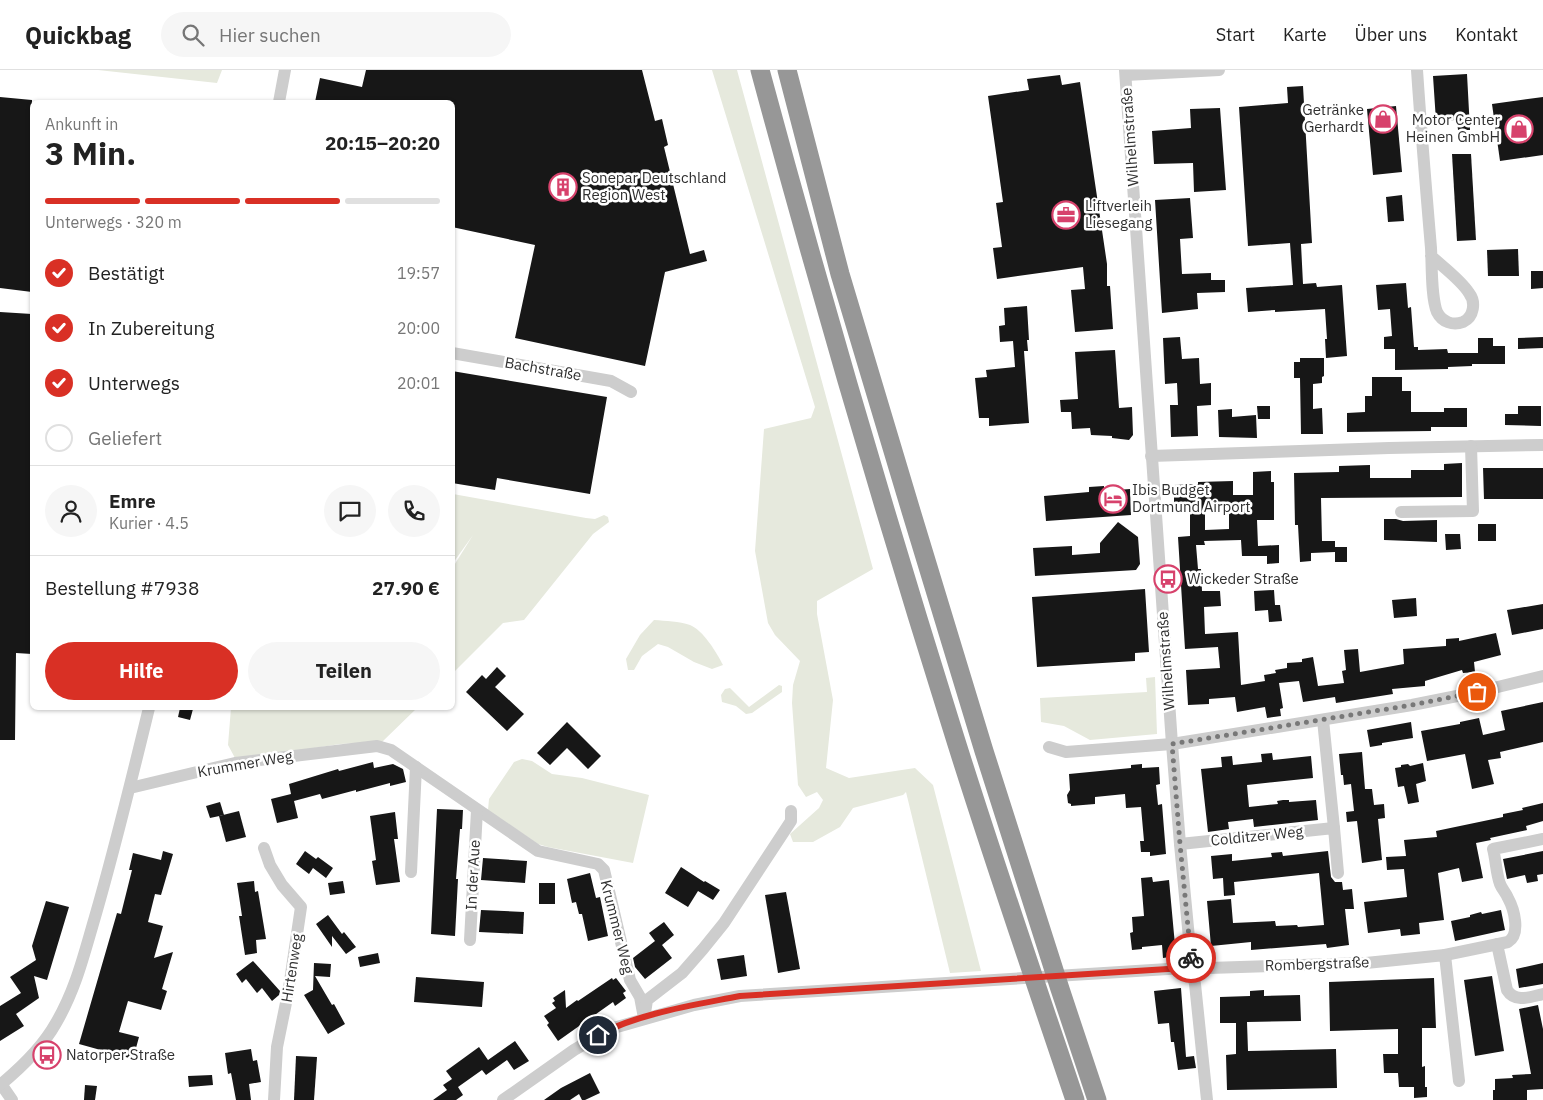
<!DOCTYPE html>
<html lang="de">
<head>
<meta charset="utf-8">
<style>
  :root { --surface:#fff; --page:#f6f6f6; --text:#222; --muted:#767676; --line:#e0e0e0; --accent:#d93025 }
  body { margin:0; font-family:"IBM Plex Sans",sans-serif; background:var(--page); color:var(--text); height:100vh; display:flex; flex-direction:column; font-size:19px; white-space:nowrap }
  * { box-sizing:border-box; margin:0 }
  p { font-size:16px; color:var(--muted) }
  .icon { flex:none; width:28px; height:28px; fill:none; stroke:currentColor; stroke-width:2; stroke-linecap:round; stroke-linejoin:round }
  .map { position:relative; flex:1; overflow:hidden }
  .sheet { position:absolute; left:30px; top:30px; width:425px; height:610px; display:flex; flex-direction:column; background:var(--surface); border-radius:8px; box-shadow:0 1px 4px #0004 }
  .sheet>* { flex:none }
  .pin { position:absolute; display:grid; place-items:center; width:42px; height:42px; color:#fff; margin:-21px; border:2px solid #fff; border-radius:50%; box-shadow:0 1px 5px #0007 }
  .courier { position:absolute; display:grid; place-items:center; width:50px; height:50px; margin:-25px; border:4px solid #d93025; border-radius:50%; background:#fff; color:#222; box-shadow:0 1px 6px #0007 }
  .overview em { font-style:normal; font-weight:800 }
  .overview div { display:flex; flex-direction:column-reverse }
  .overview { display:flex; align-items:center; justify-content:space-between; height:85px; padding:0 15px }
  h1 { font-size:32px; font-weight:800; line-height:38px }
  .bar { display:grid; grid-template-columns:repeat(4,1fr); gap:8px 5px; align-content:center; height:60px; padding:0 15px }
  .bar i { height:6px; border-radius:4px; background:var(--line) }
  .bar .on { background:var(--accent) }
  .bar p { grid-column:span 4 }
  .line { display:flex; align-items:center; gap:12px; padding:0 15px; border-top:1px solid var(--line) }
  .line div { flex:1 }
  .round { display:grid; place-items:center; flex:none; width:52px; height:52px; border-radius:26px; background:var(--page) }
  ol { padding:0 15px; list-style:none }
  li { display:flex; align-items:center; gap:15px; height:55px }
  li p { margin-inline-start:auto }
  li .icon { padding:5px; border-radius:50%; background:var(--accent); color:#fff; stroke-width:4 }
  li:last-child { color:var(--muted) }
  li i { width:28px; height:28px; border:2px solid var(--line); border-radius:50% }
  .button { display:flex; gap:10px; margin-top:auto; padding:10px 15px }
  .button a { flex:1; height:58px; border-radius:30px; background:var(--accent); color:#fff; font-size:20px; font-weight:800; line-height:58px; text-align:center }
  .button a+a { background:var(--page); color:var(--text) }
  header { display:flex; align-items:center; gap:30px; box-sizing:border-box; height:70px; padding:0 25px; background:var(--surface); border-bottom:1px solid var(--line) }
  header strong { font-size:24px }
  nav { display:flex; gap:28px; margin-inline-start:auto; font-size:18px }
  .search { width:350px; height:45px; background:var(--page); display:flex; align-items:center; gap:12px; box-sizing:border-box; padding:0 18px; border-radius:28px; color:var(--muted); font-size:19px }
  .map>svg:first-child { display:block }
</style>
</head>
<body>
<header>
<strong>Quickbag</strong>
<div class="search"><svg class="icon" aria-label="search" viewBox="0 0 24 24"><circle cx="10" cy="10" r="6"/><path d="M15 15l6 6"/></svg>Hier suchen</div>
<nav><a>Start</a><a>Karte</a><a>Über uns</a><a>Kontakt</a></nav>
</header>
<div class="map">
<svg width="1543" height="1030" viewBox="0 0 1543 1030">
  <rect width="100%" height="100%" fill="#fff"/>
  <g fill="#e6e9dd">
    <polygon points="98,0 222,0 217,13"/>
    <polygon points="712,0 737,0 873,499 817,531 817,544 833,630 826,698 849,708 915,698 933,715 981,901 950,903 906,722 903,725 853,738 840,757 813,772 793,772 790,764 819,738 823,730 817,722 806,727 798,715 792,633 793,615 800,591 775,565 768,553 755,481 764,359 811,348 815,337"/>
    <polygon points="453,424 586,448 595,449 604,445 608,447 609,452 593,464 524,550 503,553 453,603 453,497 473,465 453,493"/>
    <path d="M654,550C666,551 679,551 690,555C703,560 717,583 723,595L712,599L694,592L668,577L658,574L642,586L634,600H628L626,589L640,565Z"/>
    <polygon points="1155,607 1157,664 1090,670 1064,656 1041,652 1040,628 1147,622 1146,608"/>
    <polygon points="779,615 782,616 782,622 752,643 746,644 736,636 722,632 721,625 725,619 730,618 749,637"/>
    <polygon points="231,638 417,638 382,672 340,674 257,687 235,688 228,675"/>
    <polygon points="522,689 532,691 552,704 582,708 649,725 633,793 548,777 538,774 488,740 489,729 514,692"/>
  </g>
  <g fill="#171717" fill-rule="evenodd">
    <polygon points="366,0 642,0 655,51 662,49 668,75 664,77 690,184 704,180 707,191 665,202 645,296 515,268 535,175 452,157 452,32 315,32 320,8 362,17"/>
    <polygon points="1467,4 1470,60 1458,60 1457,50 1436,51 1433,6"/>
    <polygon points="1060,5 1062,15 1080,12 1107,194 1107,216 1110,216 1113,259 1075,262 1071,220 1085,219 1083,197 997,209 993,178 1002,177 996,133 1003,132 988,26 1029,20 1027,9"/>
    <polygon points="1303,16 1312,173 1301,174 1303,214 1316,213 1317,217 1342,215 1347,286 1326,288 1325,269 1327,269 1325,239 1275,242 1275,240 1248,242 1246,218 1293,215 1290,173 1248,176 1239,37 1288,33 1287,17"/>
    <polygon points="0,27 32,30 32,222 0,218"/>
    <polygon points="1543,27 1543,85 1500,91 1492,34"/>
    <polygon points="1396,36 1402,102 1373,105 1367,39"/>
    <polygon points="1220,38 1226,120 1194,122 1193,93 1154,94 1152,61 1191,58 1190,39"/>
    <polygon points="1452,84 1471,84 1476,170 1457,171"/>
    <polygon points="1402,125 1404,151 1388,152 1386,127"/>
    <polygon points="1190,128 1193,168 1180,169 1182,204 1211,203 1211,210 1225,210 1225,222 1197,223 1198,239 1162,243 1155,130"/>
    <polygon points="1518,179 1519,206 1488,206 1487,180"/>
    <polygon points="1531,201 1543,201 1543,218 1531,219"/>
    <polygon points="1406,213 1408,238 1411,237 1414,277 1418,277 1418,280 1447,279 1448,283 1478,283 1478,268 1493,268 1493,276 1505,276 1505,294 1472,294 1472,296 1448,297 1448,299 1395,300 1395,279 1384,279 1384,267 1392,266 1390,239 1378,240 1376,215"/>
    <polygon points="1027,236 1029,270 1027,270 1028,281 1024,281 1029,353 989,356 989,348 979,348 975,308 987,307 986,300 1015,297 1013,271 1000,272 999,256 1005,255 1004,238"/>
    <polygon points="0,242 32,244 32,584 16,583 15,670 0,670"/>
    <polygon points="1180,267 1182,289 1199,288 1200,314 1211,313 1211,335 1197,336 1198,366 1171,367 1170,335 1178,335 1177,313 1165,314 1163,268"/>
    <polygon points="1543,267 1543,278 1518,279 1518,268"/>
    <polygon points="1115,280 1119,338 1132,337 1133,365 1129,370 1112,368 1112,366 1091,365 1090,358 1072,359 1071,342 1061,342 1060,330 1078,329 1075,282"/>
    <polygon points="1300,288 1324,288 1324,306 1322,307 1322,313 1313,314 1313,339 1322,338 1323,364 1301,364 1300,308 1294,308 1294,292 1300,292"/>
    <polygon points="452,301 607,327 590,424 497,408 495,420 452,413"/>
    <polygon points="1372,307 1402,307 1402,321 1411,321 1411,342 1444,342 1444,338 1467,338 1467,357 1431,357 1431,361 1347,362 1347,343 1365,342 1365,326 1372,326"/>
    <polygon points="1257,336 1270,336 1270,349 1258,349"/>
    <polygon points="1518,336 1541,336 1541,356 1505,355 1505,344 1518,344"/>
    <polygon points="1232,339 1232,347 1256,345 1257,368 1219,367 1218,340"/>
    <polygon points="1462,393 1462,427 1321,428 1322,471 1335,471 1335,477 1347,477 1347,492 1335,492 1335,482 1311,483 1311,491 1300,492 1298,455 1295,455 1294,403 1339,402 1339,396 1370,395 1370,408 1411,408 1411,400 1444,400 1444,394"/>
    <polygon points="1483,398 1543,398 1543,429 1484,429"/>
    <path d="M1271,401V412H1274V450H1257L1258,476L1279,475V493L1267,494V486H1242L1241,470L1204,471L1205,475H1196L1198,499H1201L1202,521H1220L1221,536L1204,537L1205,564L1238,562L1241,615L1265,611L1264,605L1276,603L1275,600L1287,598V593L1302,592V589L1313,587L1318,616L1344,613L1342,601L1346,600L1344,580L1358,579L1360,602L1404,594L1403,579L1446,576V569L1459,568V571L1496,563L1501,585L1474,592L1475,602L1463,603L1462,600L1425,611V616L1392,619L1393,624L1336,633L1335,627L1303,632L1299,611L1279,613L1283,638L1280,639L1281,646L1267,648L1265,637L1237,642L1235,627L1209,629V634L1188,635L1186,600L1220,598L1218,577L1185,579L1178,467L1190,466V440H1174V415L1198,414V412L1233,411V425H1253V402ZM1229,436V459L1205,460V437Z"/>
    <polygon points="1104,416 1104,421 1130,419 1131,445 1046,451 1044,426 1089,422 1089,417"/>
    <polygon points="1384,449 1396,449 1403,451 1437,450 1437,472 1384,470"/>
    <polygon points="1118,452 1138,467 1140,494 1136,500 1035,506 1033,478 1072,476 1072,485 1100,483 1100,473"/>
    <rect x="1478" y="454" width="18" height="17"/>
    <polygon points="1445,464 1460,464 1461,479 1446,480"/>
    <polygon points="1145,519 1149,582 1135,583 1135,591 1037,597 1032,527"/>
    <polygon points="1274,520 1275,535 1280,535 1282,551 1269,552 1268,540 1255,541 1254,521"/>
    <polygon points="1416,528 1417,546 1394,548 1392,530"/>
    <polygon points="1543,534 1543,559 1512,565 1507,540"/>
    <polygon points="497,597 506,606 495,617 524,644 507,661 466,622 482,605 486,609"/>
    <polygon points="1543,632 1543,672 1500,682 1501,688 1488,690 1494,714 1472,719 1465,684 1427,691 1421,661 1460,654 1460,652 1479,648 1483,665 1505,660 1501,641"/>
    <polygon points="180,638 193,639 190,650 178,647"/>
    <polygon points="567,652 601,686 588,699 567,678 550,695 537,683"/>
    <polygon points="1411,652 1413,668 1382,673 1382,675 1370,677 1367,660"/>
    <polygon points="1362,682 1365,719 1372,719 1374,735 1384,734 1385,748 1378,749 1382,790 1362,793 1357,751 1347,752 1346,742 1354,741 1351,714 1344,715 1343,705 1341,705 1339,684"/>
    <polygon points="1272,683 1273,690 1311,686 1313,708 1247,715 1249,737 1278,734 1277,731 1283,730 1289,730 1289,732 1316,730 1318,750 1254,757 1253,749 1228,752 1229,759 1208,762 1201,699 1222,697 1221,687 1232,686 1233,695 1262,692 1261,684"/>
    <polygon points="373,692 374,698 393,694 403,699 406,712 390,716 390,713 356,722 356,720 322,729 320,724 294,731 298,748 277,753 271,729 291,724 289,714 338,699 339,701"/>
    <polygon points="1423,693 1426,711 1416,714 1419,732 1408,734 1404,716 1398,717 1395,698 1401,697 1401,695 1408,694 1410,696"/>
    <polygon points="1142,694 1142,698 1159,697 1160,714 1156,715 1158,735 1162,734 1166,784 1150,786 1150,782 1141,782 1140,771 1144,771 1141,737 1126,738 1125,724 1095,727 1095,734 1071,736 1071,734 1068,733 1067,725 1070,720 1069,704 1131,698 1131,695"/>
    <polygon points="220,732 224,745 210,748 206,736"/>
    <polygon points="1543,733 1543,751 1526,756 1527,760 1490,768 1491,770 1476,773 1483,808 1462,812 1459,798 1438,803 1444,850 1419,853 1420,864 1401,866 1400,859 1368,863 1364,832 1407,827 1404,799 1387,800 1386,787 1406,786 1404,770 1437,767 1436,761 1503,747 1503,744 1523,740 1522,738"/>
    <polygon points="437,739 463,740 462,759 460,759 456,809 458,809 455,866 431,864"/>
    <polygon points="239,741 246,767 226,772 219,746"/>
    <polygon points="395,742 398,769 394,769 400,812 376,815 372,791 376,790 370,746"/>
    <polygon points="163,781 173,784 161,825 155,824 148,852 163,856 154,888 173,882 162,919 167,921 161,940 128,931 119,962 139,967 133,989 79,974 117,843 121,844 132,800 129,800 133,783 161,790"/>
    <polygon points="305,781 316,789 318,787 333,798 326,808 313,798 309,804 296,794"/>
    <polygon points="1328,781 1331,807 1335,812 1342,812 1343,820 1352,819 1354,839 1345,839 1349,875 1327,878 1326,874 1251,880 1251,872 1211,876 1207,831 1231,829 1233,853 1275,851 1276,856 1297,855 1298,857 1324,855 1319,803 1234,812 1235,825 1224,826 1223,808 1213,809 1211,786 1232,784 1232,791 1272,787 1271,783 1282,782 1283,786"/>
    <polygon points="1543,781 1543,804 1537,805 1538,811 1527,813 1525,805 1507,809 1503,789"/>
    <polygon points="483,788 527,791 525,813 481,810"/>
    <polygon points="681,797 704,812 705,811 720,820 713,830 698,821 688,837 665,823"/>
    <polygon points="590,803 596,828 600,827 608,866 588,871 582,844 579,844 576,832 572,833 567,809"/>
    <polygon points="1152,807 1153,812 1169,810 1176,886 1163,888 1162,875 1142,877 1142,879 1132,880 1130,863 1133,862 1132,847 1144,846 1141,808"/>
    <polygon points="254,811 255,822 258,821 266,869 256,870 257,883 245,885 239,846 242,846 237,813"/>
    <polygon points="343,811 345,823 330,825 328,813"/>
    <rect x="539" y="813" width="16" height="21"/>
    <polygon points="786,822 800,899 778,903 765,825"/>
    <polygon points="46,831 69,837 47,910 34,906 39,928 16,944 24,956 0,971 0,936 21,923 10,907 36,890 32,876"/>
    <polygon points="481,840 524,842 523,864 479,862"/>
    <polygon points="1501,840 1505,860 1455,871 1451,851 1470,847 1470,845 1481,842 1482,844"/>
    <polygon points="328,845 342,864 344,862 356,877 346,884 332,866 332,877 316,854"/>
    <polygon points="664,852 674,865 662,875 672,888 645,909 635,897 633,888 655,871 649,863"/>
    <polygon points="378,883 380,893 360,897 358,887"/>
    <polygon points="744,885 747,906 721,910 717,889"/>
    <polygon points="253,891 280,921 279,925 272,931 262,918 257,923 246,909 242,913 236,904"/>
    <polygon points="314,893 331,894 330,907 315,906 332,935 334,934 345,954 328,964 304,925 313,920"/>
    <polygon points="1543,893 1543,914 1519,918 1516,899"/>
    <polygon points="1492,906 1504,981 1475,986 1464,910"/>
    <polygon points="416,907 484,912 482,937 414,932"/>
    <polygon points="612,908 613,910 616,908 626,921 623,923 626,928 615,936 613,932 558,971 547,955 549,953 544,946 556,938 552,933 555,931 553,928 565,920 566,938 577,930 578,931"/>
    <polygon points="1434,908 1436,958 1422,958 1422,997 1425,996 1425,1017 1427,1017 1427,1027 1414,1028 1414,1017 1399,1017 1398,1003 1384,1003 1383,984 1398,984 1398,959 1330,961 1329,912"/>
    <polygon points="1181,918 1186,987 1194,986 1196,998 1178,1000 1174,972 1171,972 1169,953 1158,954 1154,921"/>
    <polygon points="1264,920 1264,926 1300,925 1301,951 1247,952 1248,981 1336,979 1337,1018 1227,1020 1226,985 1236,984 1236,953 1220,953 1220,927 1250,926 1250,921"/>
    <polygon points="1538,935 1543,959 1543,1019 1527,1020 1527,1030 1493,1030 1493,1020 1495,1020 1495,1009 1513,1008 1512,1005 1531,1004 1519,939"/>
    <polygon points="515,971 529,991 514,1000 507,990 486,1005 482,1000 458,1017 463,1025 456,1030 433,1030 447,1020 443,1015 452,1009 446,1001 479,977 488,990"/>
    <polygon points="251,979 253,991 257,990 261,1012 249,1014 251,1030 236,1030 231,1003 228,1004 225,983"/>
    <polygon points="296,986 317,987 314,1030 294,1030"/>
    <polygon points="590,1003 600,1023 585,1030 582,1030 579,1024 570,1030 544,1030 561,1018"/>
    <polygon points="212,1005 213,1015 189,1017 188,1006"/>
    <polygon points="85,1015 97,1016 95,1030 84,1030"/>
  </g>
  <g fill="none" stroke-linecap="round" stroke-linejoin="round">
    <g stroke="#cdcdcd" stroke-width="12">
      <polyline points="1125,0 1172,674 1180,774 1191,889 1190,895 1195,914 1207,1030"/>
      <path d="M1417,0C1421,59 1426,119 1431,178C1432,195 1431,227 1437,242C1442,252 1453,256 1463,252C1474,247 1476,232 1469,223C1462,211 1442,196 1431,186"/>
      <polyline points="1126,5 1219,0"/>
      <polyline points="279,32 285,0"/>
      <polyline points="452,283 611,311 631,322"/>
      <polyline points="1151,386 1389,378 1543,375"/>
      <polyline points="1401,442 1473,441 1471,376"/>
      <polyline points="1323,650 1334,758"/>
      <polyline points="1049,677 1066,682 1172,674 1412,635 1477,622 1543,606"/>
      <polyline points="130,718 235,693 377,676 391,680 538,781 598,794 604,800 630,910 640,927 644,948"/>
      <polyline points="1180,774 1334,758 1338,803"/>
      <polyline points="264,778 270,795 282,815 301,837 289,918 277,977 274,1030"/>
      <polyline points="411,802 416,697"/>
      <polyline points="470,870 477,740"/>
      <path d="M1497,874L1507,920C1515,933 1530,927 1543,924"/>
      <path d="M1445,885L1508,872C1521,864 1514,839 1508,828C1506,823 1502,819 1500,814C1496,803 1496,790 1493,779L1543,769"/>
      <polyline points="1190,895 1209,898 1366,893 1445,885 1459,1011"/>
      <polyline points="645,943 647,930 682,903 703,879 724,853 791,751 791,741"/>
      <polyline points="1,1014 12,1030"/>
      <path d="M0,1015C22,997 42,978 56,953C76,919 84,884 95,847C115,778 132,708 149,638"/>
      <polyline points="503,1030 574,980 610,959 694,935 740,926 1184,898 1190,895"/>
    </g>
    <g stroke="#979797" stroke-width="19">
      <path d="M760,0C819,219 883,438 951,655C990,781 1033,905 1075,1030"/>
      <polyline points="787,0 840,204 911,441 984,681 1060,919 1097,1030"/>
    </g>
  </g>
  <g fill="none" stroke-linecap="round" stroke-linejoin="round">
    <polyline stroke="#787878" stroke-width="5" stroke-dasharray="0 9" points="1191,888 1180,774 1172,674 1412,635 1477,622"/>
    <path stroke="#d93025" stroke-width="6" d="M598,965C639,943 695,935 740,926L1184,898L1190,895L1191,888"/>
  </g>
  <defs>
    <g id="shop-ring" transform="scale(1.4375)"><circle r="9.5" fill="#fff" stroke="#d7426c" stroke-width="1.5"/><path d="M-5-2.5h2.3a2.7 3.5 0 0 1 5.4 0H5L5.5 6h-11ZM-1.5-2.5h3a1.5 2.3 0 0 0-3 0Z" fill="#d7426c"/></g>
    <g id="building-ring" transform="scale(1.4375)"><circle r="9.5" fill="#fff" stroke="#d7426c" stroke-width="1.5"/><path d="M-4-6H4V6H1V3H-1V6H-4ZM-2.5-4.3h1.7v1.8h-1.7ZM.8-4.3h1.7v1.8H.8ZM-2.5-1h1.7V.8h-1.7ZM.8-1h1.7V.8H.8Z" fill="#d7426c"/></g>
    <g id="office-ring" transform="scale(1.4375)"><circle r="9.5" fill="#fff" stroke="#d7426c" stroke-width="1.5"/><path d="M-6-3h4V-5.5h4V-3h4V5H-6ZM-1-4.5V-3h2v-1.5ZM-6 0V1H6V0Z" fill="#d7426c"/></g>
    <g id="hotel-ring" transform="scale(1.4375)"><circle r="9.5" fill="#fff" stroke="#d7426c" stroke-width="1.5"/><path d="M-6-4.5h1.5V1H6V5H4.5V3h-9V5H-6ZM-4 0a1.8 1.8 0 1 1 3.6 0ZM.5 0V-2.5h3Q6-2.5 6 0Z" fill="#d7426c"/></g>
    <g id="bus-ring" transform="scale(1.4375)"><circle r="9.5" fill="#fff" stroke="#d7426c" stroke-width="1.5"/><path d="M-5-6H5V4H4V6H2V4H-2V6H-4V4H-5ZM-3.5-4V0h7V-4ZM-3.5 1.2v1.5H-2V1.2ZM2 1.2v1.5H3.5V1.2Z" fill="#d7426c"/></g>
  </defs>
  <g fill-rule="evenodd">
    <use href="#shop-ring" x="1383" y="49"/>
    <use href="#shop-ring" x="1519" y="59"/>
    <use href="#building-ring" x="563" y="117"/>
    <use href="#office-ring" x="1066" y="145"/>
    <use href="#hotel-ring" x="1113" y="429"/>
    <use href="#bus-ring" x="1168" y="509"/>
    <use href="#bus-ring" x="47" y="985"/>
  </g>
  <g text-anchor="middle" stroke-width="5" stroke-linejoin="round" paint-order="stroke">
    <g font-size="15" fill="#303030" stroke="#fff" text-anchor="start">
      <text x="1364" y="45" text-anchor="end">Getränke<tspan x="1364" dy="17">Gerhardt</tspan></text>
      <text x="1500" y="55" text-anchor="end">Motor Center<tspan x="1500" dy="17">Heinen GmbH</tspan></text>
      <text x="582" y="113">Sonepar Deutschland<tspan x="582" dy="17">Region West</tspan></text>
      <text x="1085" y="141">Liftverleih<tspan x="1085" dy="17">Liesegang</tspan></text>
      <text x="1132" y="425">Ibis Budget<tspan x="1132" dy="17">Dortmund Airport</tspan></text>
      <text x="1187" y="514">Wickeder Straße</text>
      <text x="66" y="990">Natorper Straße</text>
    </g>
    <g font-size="15" fill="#303030" stroke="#fff">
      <text transform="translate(1130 67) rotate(-94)" y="5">Wilhelmstraße</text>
      <text transform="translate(543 299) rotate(10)" y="5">Bachstraße</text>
      <text transform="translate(1166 591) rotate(-94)" y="5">Wilhelmstraße</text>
      <text transform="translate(245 694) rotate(-10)" y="5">Krummer Weg</text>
      <text transform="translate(1257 766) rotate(-6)" y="5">Colditzer Weg</text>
      <text transform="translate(473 805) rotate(-87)" y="5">In der Aue</text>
      <text transform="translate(617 857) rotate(76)" y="5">Krummer Weg</text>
      <text transform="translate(1317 894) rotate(-2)" y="5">Rombergstraße</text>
      <text transform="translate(292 898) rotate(-81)" y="5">Hirtenweg</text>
    </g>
  </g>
</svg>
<div class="pin" style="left:1477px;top:622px;background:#ea580c"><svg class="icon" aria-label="bag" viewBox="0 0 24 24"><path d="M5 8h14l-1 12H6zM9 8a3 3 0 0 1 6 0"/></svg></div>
<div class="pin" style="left:598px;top:965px;background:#1f2937"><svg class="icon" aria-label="home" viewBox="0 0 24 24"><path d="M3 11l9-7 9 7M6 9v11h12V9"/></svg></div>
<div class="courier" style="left:1191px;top:888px"><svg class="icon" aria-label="bike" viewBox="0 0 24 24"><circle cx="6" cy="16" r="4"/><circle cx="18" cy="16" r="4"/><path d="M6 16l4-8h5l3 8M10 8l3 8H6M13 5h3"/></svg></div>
<section class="sheet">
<div class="overview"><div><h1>3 Min.</h1><p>Ankunft in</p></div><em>20:15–20:20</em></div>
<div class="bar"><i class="on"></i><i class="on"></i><i class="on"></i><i></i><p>Unterwegs · 320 m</p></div>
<ol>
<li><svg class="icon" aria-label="check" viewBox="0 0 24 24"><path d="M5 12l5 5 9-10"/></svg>Bestätigt<p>19:57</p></li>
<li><svg class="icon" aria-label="check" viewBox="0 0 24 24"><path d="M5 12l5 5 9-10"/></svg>In Zubereitung<p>20:00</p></li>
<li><svg class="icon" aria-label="check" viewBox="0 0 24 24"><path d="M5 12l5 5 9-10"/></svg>Unterwegs<p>20:01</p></li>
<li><i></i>Geliefert</li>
</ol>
<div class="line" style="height:90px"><a class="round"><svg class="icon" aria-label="person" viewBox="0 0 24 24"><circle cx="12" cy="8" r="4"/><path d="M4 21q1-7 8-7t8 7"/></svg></a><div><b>Emre</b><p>Kurier · 4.5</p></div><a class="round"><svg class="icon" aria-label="chat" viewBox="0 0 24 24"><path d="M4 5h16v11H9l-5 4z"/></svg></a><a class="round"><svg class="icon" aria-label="phone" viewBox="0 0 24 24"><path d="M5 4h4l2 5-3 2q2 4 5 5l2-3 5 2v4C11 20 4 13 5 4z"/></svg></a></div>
<div class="line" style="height:65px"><div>Bestellung #7938</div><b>27.90 €</b></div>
<div class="button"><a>Hilfe</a><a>Teilen</a></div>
</section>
</div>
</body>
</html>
